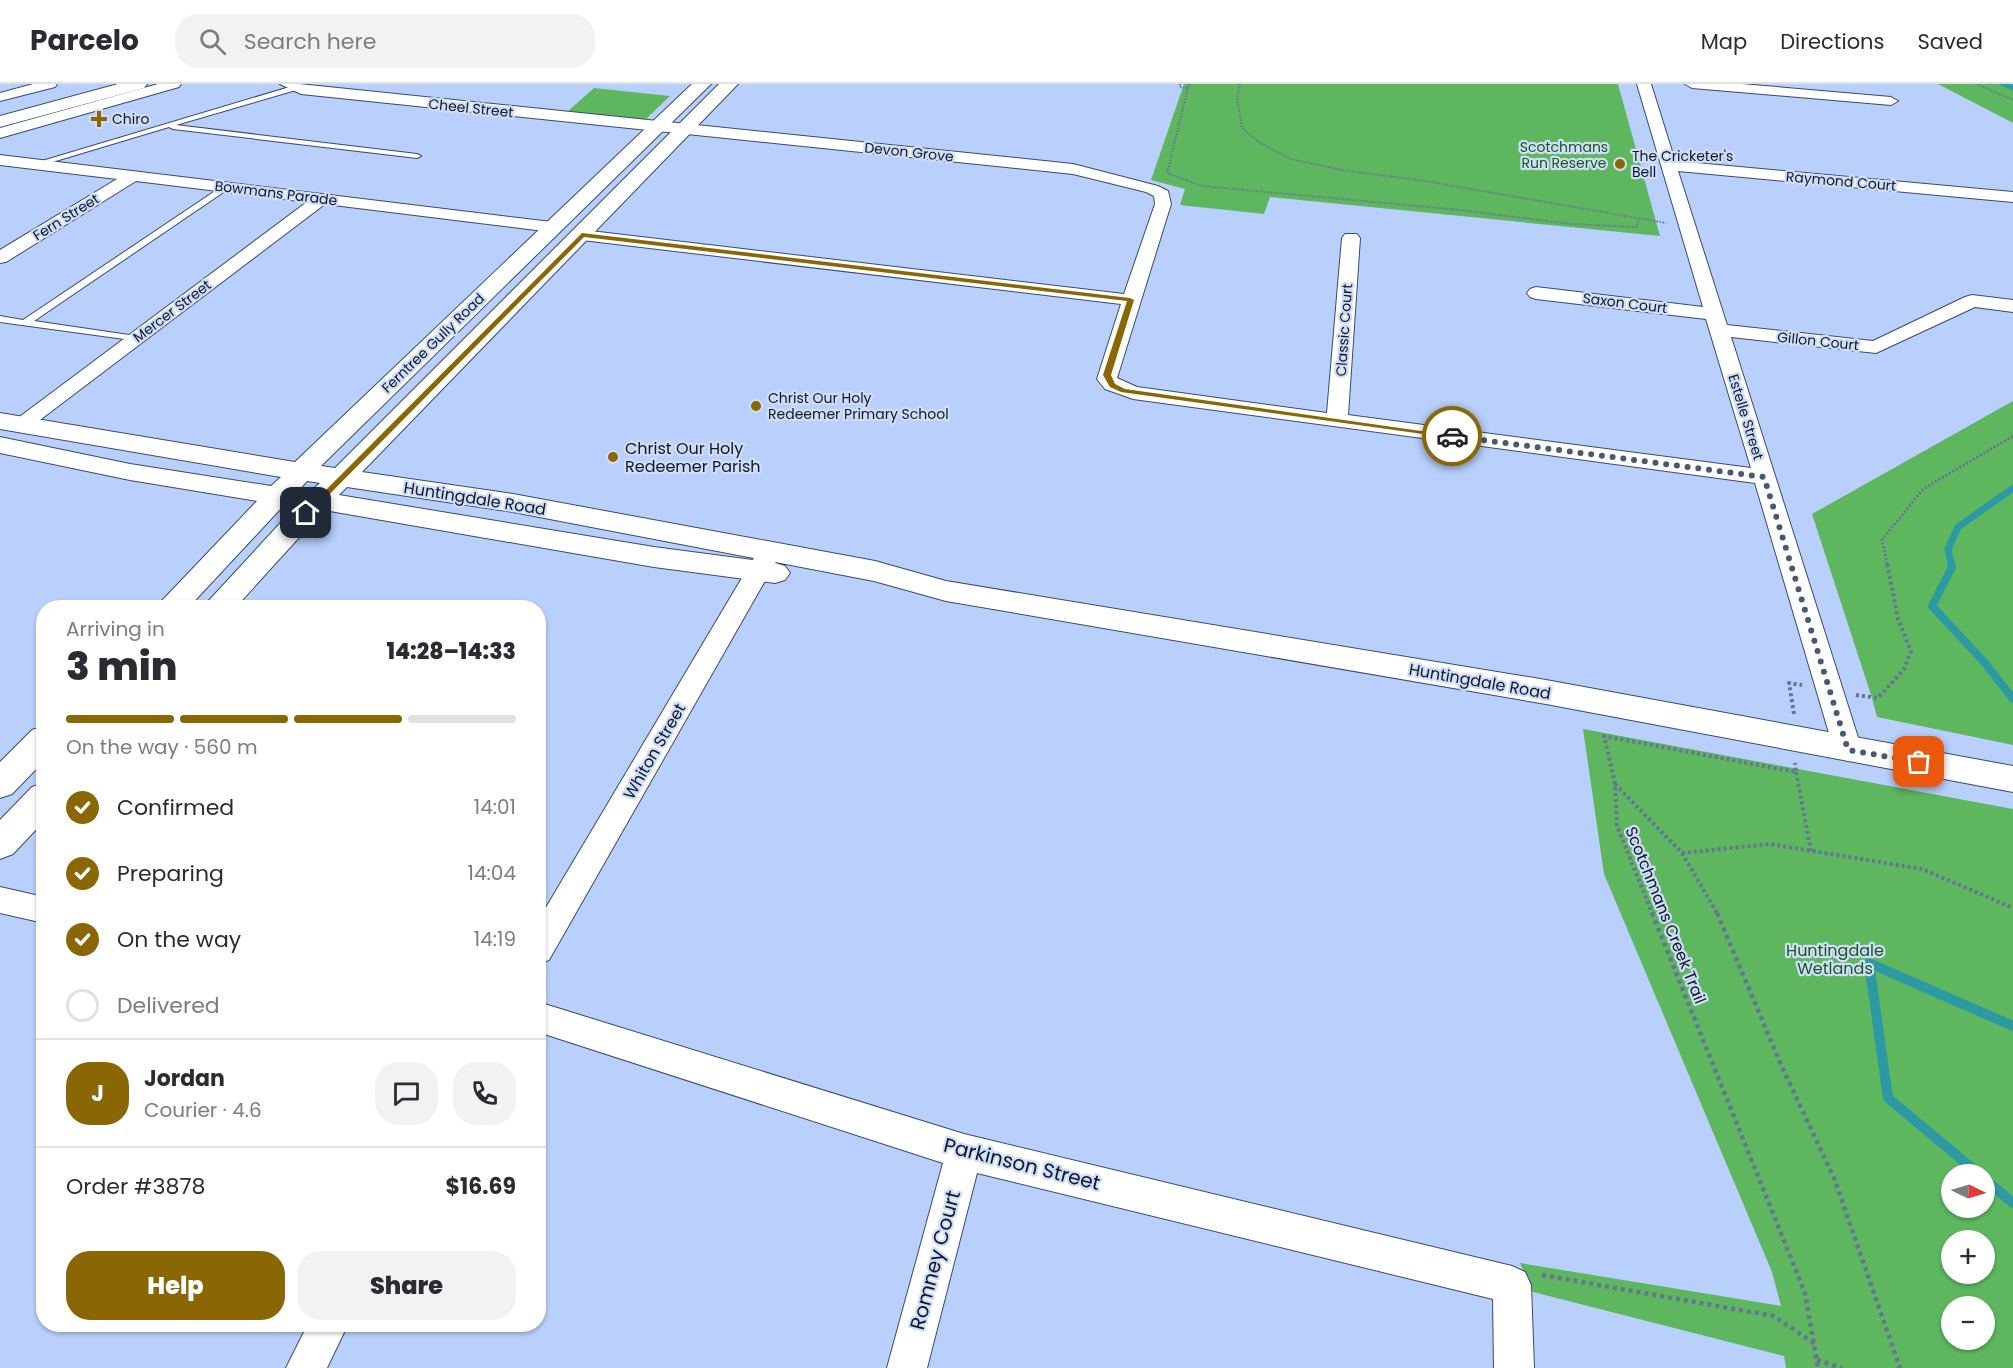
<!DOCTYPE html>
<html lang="en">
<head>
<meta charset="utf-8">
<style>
  :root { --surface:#fff; --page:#f2f2f3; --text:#2b2b33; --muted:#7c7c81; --line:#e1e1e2; --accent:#8a6604 }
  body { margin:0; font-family:Poppins,sans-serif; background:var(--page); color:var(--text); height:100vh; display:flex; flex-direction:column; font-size:22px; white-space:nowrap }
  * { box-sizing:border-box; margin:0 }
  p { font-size:20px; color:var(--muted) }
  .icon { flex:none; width:33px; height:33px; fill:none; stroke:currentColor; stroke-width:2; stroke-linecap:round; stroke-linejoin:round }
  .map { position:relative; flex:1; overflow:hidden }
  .drawer { position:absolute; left:36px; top:516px; width:510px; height:732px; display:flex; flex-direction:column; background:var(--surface); border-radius:24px; box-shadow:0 2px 4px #0004 }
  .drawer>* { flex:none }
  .needle { width:39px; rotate:95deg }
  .buttons { position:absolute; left:1941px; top:1080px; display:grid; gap:12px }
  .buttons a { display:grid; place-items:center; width:54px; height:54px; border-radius:50%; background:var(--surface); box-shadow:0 2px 4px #0004; font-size:30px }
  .pin { position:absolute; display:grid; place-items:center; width:51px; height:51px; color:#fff; margin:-26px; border-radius:12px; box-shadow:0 3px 9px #0006 }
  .courier { position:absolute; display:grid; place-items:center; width:60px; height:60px; margin:-30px; border:4px solid #8a6604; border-radius:50%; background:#fff; color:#222; box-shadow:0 2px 8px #0007 }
  .summary em { font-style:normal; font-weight:800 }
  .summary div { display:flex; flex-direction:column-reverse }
  .summary { display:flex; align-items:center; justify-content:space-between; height:102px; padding:0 30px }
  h1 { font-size:39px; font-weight:800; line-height:45px }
  .bar { display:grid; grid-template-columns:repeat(4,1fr); gap:9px 6px; align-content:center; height:72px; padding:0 30px }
  .bar i { height:8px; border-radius:4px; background:var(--line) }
  .bar .current { background:var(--accent) }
  .bar p { grid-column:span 4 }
  .line { display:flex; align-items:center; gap:15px; padding:0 30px; border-top:2px solid var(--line) }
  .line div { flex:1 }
  .round { display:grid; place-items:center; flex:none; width:63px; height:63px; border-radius:24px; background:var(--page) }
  ol { padding:0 30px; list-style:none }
  li { display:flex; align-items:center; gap:18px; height:66px }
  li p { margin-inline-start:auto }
  li .icon { padding:6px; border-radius:50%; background:var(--accent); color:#fff; stroke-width:4 }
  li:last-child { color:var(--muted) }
  li i { width:33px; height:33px; border:3px solid var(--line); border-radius:50% }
  .button { display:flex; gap:12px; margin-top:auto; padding:12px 30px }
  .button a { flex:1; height:69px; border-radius:24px; background:var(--accent); color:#fff; font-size:24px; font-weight:800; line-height:69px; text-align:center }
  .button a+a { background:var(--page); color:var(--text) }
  header { display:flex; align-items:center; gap:36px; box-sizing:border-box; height:84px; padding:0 30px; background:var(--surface); border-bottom:2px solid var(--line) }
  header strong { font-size:28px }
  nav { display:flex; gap:33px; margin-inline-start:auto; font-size:21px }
  .search { width:420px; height:54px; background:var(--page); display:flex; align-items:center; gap:15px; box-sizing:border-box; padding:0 21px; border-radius:24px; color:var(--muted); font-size:22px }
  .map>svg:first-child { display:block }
</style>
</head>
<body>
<header>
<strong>Parcelo</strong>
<div class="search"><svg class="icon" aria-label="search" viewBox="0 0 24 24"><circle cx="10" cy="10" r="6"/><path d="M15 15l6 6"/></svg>Search here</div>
<nav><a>Map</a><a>Directions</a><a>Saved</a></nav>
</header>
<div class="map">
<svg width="2013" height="1284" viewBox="0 0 2013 1284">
  <rect width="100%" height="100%" fill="#b9d0fc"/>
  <g fill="#5eb75f" fill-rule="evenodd">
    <polygon points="1184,0 1618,0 1660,152 1270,113 1264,130 1180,121 1185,105 1151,96"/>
    <polygon points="1938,0 2013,0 2013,39"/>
    <polygon points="594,4 670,12 645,36 567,28"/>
    <polygon points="2013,317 2013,661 1877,633 1872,614 1812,430"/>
    <path d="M1583,645L2013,725V1284H1786L1784,1272L1533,1208L1520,1179L1781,1222L1772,1188L1604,790ZM1952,1090H1984V1124H1952ZM1952,1156H1984V1190H1952ZM1952,1222H1984V1256H1952Z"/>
  </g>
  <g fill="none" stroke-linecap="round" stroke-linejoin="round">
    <polyline stroke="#2d99a3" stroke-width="5" points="2003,0 2013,4"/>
    <polyline stroke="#2d99a3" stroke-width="7" points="1951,480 1948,465 1958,443 2013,404"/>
    <polyline stroke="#2d99a3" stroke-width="8" points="1951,479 1952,483 1932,522 1985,579 2013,615"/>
    <g stroke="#2d99a3" stroke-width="10">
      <polyline points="1979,1090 1888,1014 1869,879 2013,942"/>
      <polyline points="1984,1095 2013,1119"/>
    </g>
    <g stroke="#384a6f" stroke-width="2">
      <g id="service">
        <polygon points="293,2 296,2 296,6 176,41 417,70 421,72 417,74 173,45 169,43 39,82 32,80"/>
        <polygon points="224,101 231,103 34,237 136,252 139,253 139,257 0,238 0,232 23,236"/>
      </g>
    </g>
    <g stroke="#384a6f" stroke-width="2">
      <g id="minor">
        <polygon points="33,0 57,0 55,3 0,17 0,9"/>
        <polygon points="158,0 181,0 179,3 0,54 0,44"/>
        <polygon points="280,0 299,0 1073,80 1158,102 1168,107 1171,120 1117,294 1137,303 1327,329 1342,154 1345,150 1357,150 1360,154 1348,331 1751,384 1706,235 1536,215 1530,213 1527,209 1530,205 1536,203 1703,223 1637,0 1651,0 1675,77 2013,108 2013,118 1678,87 1727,241 1873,257 1965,213 1972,211 2013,216 2013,228 1975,223 1876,269 1731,253 1862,666 1858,673 1848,677 1838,673 1834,666 1755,399 1133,315 1105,305 1097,295 1121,220 582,156 576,155 573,151 576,147 582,146 1124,210 1155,120 1154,112 1146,108 1073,90 301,10"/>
        <polygon points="1685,0 1742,0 1891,13 1898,17 1891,21 1692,4"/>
        <polygon points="0,71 552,138 558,139 561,143 558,147 552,148 325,120 28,345 21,347 14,345 11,341 14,337 307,118 136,97 6,178 0,179 0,166 117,95 0,81"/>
        <polygon points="770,459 778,462 782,467 549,876 538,880 538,837 758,467 762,462"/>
        <polygon points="0,803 44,813 44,839 0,829"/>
        <polygon points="538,918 964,1050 1512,1182 1525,1188 1531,1201 1534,1284 1494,1284 1493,1215 977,1089 927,1284 887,1284 943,1079 538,948"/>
        <polygon points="308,1240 348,1240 327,1284 286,1284"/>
      </g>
    </g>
    <g stroke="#384a6f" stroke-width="2">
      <g id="primary">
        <path d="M692,0H711L321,382L335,384L719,0H738L362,388L513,410L875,477L946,497L1546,596L2013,682V708L1546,620L946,517L874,497L513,428L347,403L339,411L654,463L775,479L785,482L790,489L785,496L775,499L654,483L324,426L235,524H202L296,422L284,421L188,524H155L257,417L130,396L0,369V353L130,380L271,402L281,393L0,345V329L295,378ZM307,397L320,399L311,407L299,406Z"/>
        <polygon points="44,642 44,677 12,710 0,714 0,678 32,646"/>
        <polygon points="44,699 44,737 13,770 0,775 0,736 32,703"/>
      </g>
    </g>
    <g stroke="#384a6f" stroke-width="2">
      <polygon id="trunk" points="118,0 147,0 144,4 0,43 0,32"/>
    </g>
    <g stroke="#667594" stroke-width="2" stroke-dasharray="1.5 1.5" stroke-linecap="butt">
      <polyline points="1180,0 1180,3 1188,4"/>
      <polyline points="1189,0 1167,89 1202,102 1460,126 1571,140 1636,143 1639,135"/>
      <polyline points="1240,0 1237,14 1242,44 1260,59 1291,75 1342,86 1425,97 1666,139"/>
      <polyline points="1977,0 2013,16"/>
    </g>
    <polyline stroke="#667594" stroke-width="3" stroke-dasharray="2 2" stroke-linecap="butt" points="1887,480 1882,456 1923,405 2013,352"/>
    <g stroke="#667594" stroke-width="4" stroke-dasharray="3 3" stroke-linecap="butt">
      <polyline points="1856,611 1878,614 1904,585 1911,567 1898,535 1887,479"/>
      <polyline points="1794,630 1789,599 1802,601"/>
      <polyline points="1796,688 1811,767"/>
      <polyline points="1615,700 1682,769 1770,760 1922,785 2013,824"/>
      <polyline points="1682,769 1718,831"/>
      <polyline points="1653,831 1617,742 1615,699 1604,652 1796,688 1795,679"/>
    </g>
    <g stroke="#667594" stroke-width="4.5" stroke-dasharray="4 4" stroke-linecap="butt">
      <polyline points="1652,829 1805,1209 1818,1284"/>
      <polyline points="1717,829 1782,983 1834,1094 1900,1284"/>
      <polyline points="1542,1191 1774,1232 1815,1260"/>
      <polyline points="1817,1276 1842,1284"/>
    </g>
    <use href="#service" fill="#fff" fill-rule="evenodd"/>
    <use href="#minor" fill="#fff" fill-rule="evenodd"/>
    <use href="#primary" fill="#fff" fill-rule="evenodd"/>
    <use href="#trunk" fill="#fff" fill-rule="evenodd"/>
  </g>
  <polygon fill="#8a6604" points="582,149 1130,214 1134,216 1111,291 1115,300 1125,305 1456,352 1452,354 1121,308 1110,303 1103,291 1127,217 584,153 309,431 304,431 304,428"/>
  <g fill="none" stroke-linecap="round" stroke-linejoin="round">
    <polyline stroke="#4b5872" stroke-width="6" stroke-dasharray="0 10.8" points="1452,352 1764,393 1848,666 1919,678"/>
  </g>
  <g fill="#8a6604" stroke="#cfddf8" stroke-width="2">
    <path d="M96 26h6v6h6v6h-6v6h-6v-6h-6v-6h6z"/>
    <circle cx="1620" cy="80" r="6"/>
    <circle cx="756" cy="322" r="6"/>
    <circle cx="613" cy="373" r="6"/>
  </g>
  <g text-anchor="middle" stroke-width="4.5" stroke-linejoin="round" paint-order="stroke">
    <g font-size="14" fill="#101828" stroke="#cfddf8">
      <text transform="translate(471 24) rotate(6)" y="5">Cheel Street</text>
      <text transform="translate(909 68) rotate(6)" y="5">Devon Grove</text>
      <text transform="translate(1841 97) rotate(5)" y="5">Raymond Court</text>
      <text transform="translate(276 109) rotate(7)" y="5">Bowmans Parade</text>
      <text transform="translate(66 133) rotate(-32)" y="5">Fern Street</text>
      <text transform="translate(1625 219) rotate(7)" y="5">Saxon Court</text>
      <text transform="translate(172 227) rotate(-37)" y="5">Mercer Street</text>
      <text transform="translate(1344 246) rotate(-86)" y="5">Classic Court</text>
      <text transform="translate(1818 257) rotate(6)" y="5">Gillon Court</text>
      <text transform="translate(433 259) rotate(-44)" y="5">Ferntree Gully Road</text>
      <text transform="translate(1746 333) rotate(73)" y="5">Estelle Street</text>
    </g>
    <g font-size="14" fill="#101828" stroke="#cfddf8" text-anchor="start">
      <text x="112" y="40">Chiro</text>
      <text x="1632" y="77">The Cricketer's<tspan x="1632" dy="16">Bell</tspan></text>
      <text x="768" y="319">Christ Our Holy<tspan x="768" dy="16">Redeemer Primary School</tspan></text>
    </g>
    <g font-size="14" fill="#17571b" stroke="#cfddf8">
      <text x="1564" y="68">Scotchmans<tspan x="1564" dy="16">Run Reserve</tspan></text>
    </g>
    <g font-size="16" fill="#101828" stroke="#cfddf8" text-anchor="start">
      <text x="625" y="370">Christ Our Holy<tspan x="625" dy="18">Redeemer Parish</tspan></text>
    </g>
    <g font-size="16" fill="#101828" stroke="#cfddf8">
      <text transform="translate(475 414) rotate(9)" y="6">Huntingdale Road</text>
      <text transform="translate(1480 597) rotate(10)" y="6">Huntingdale Road</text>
      <text transform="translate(654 667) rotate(-60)" y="6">Whiton Street</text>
      <text transform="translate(1666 831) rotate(68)" y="6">Scotchmans Creek Trail</text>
    </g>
    <g font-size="16" fill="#17571b" stroke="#cfddf8">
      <text x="1835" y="872">Huntingdale<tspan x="1835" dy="18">Wetlands</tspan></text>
    </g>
    <g font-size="20" fill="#101828" stroke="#cfddf8">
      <text transform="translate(1022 1080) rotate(14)" y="7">Parkinson Street</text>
      <text transform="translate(935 1176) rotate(-75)" y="7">Romney Court</text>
    </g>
  </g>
</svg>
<div class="buttons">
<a><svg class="needle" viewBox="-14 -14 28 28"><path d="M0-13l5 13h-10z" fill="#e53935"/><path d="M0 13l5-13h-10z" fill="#7c7c81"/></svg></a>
<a>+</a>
<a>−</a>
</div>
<div class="pin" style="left:1919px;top:678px;background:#ea580c"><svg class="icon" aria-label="bag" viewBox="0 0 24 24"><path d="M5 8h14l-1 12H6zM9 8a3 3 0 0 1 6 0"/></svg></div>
<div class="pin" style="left:306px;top:429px;background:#1f2937"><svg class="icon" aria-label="home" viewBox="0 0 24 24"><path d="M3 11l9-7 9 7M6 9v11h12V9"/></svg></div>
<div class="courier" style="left:1452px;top:352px"><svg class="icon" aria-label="car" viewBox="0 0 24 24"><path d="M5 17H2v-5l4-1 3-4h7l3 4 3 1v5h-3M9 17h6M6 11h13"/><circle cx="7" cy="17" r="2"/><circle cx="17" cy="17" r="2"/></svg></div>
<section class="drawer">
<div class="summary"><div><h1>3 min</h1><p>Arriving in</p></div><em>14:28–14:33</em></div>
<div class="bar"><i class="current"></i><i class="current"></i><i class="current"></i><i></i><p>On the way · 560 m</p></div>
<ol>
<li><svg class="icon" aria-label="check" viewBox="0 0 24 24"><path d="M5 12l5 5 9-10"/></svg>Confirmed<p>14:01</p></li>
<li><svg class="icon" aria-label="check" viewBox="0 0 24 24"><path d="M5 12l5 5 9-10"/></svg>Preparing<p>14:04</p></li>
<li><svg class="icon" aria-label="check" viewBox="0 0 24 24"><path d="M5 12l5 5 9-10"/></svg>On the way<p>14:19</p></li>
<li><i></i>Delivered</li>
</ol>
<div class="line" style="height:108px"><b class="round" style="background:var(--accent);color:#fff">J</b><div><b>Jordan</b><p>Courier · 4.6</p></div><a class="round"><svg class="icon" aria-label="chat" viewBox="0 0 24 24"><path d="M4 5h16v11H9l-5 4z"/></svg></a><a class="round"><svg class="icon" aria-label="phone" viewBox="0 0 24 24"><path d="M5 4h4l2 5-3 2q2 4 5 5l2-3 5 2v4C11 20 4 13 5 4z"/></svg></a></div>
<div class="line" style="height:78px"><div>Order #3878</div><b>$16.69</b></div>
<div class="button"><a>Help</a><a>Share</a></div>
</section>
</div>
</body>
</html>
